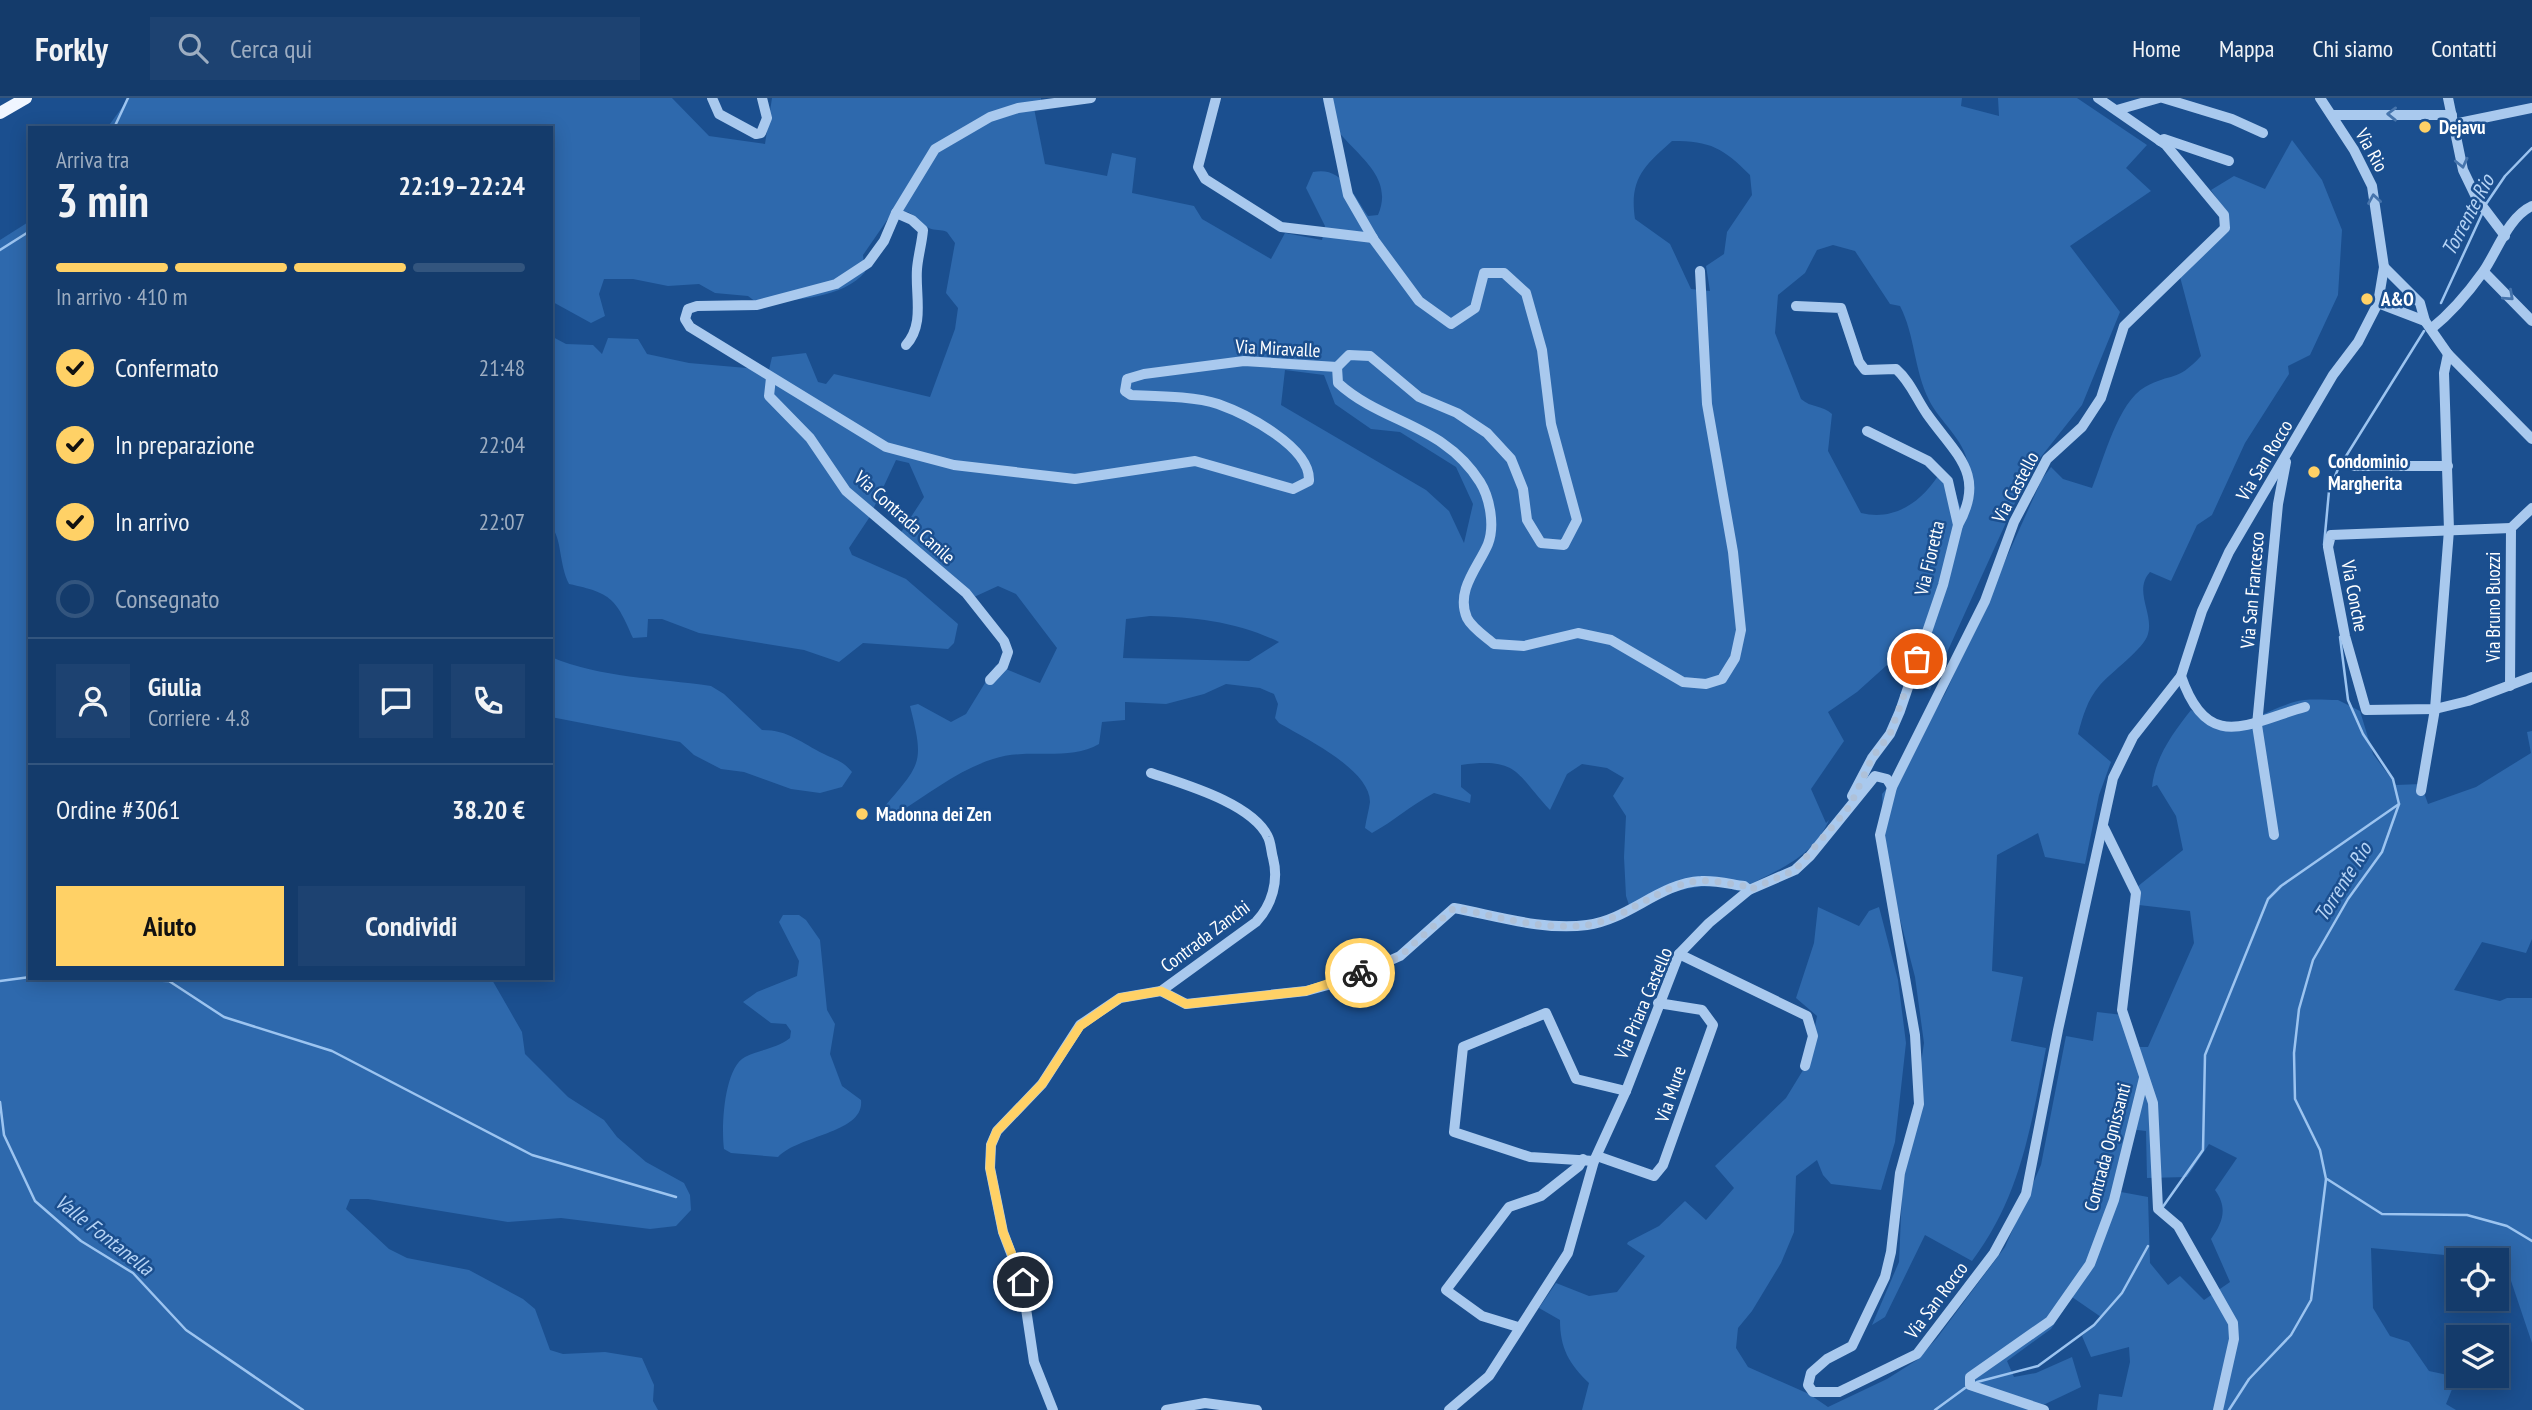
<!DOCTYPE html>
<html lang="it">
<head>
<meta charset="utf-8">
<style>
  :root { --surface:#143b6b; --page:#1d4271; --text:#f1f3f6; --muted:#9dadc1; --line:#33557e; --accent:#ffd166 }
  body { margin:0; font-family:"PT Sans Narrow",sans-serif; background:var(--page); color:var(--text); height:100vh; display:flex; flex-direction:column; font-size:26px; white-space:nowrap }
  * { box-sizing:border-box; margin:0 }
  p { font-size:23px; color:var(--muted) }
  .icon { flex:none; width:38px; height:38px; fill:none; stroke:currentColor; stroke-width:2; stroke-linecap:round; stroke-linejoin:round }
  .map { position:relative; flex:1; overflow:hidden }
  .panel { position:absolute; left:28px; top:28px; width:525px; height:854px; display:flex; flex-direction:column; background:var(--surface); border-radius:0px; box-shadow:0 4px 18px #0003,0 0 0 2px var(--line) }
  .panel>* { flex:none }
  .tools { position:absolute; left:2446px; top:1150px; display:grid; gap:14px }
  .tools a { display:grid; place-items:center; width:63px; height:63px; border-radius:0px; background:var(--surface); box-shadow:0 4px 18px #0003,0 0 0 2px var(--line); font-size:35px }
  .pin { position:absolute; display:grid; place-items:center; width:60px; height:60px; color:#fff; margin:-30px; border:4px solid #fff; border-radius:50%; box-shadow:0 2px 7px #0007 }
  .courier { position:absolute; display:grid; place-items:center; width:70px; height:70px; margin:-35px; border:5px solid #ffd166; border-radius:50%; background:#fff; color:#222; box-shadow:0 2px 9px #0007 }
  .head em { font-style:normal; font-weight:700 }
  .head div { display:flex; flex-direction:column-reverse }
  .head { display:flex; align-items:center; justify-content:space-between; height:119px; padding:0 28px }
  h1 { font-size:46px; font-weight:700; line-height:52px }
  .bar { display:grid; grid-template-columns:repeat(4,1fr); gap:10px 7px; align-content:center; height:84px; padding:0 28px }
  .bar i { height:9px; border-radius:5px; background:var(--line) }
  .bar .current { background:var(--accent) }
  .bar p { grid-column:span 4 }
  .line { display:flex; align-items:center; gap:18px; padding:0 28px; border-top:2px solid var(--line) }
  .line div { flex:1 }
  .round { display:grid; place-items:center; flex:none; width:74px; height:74px; border-radius:0px; background:var(--page) }
  ol { padding:0 28px; list-style:none }
  li { display:flex; align-items:center; gap:21px; height:77px }
  li p { margin-inline-start:auto }
  li .icon { padding:7px; border-radius:50%; background:var(--accent); color:#111; stroke-width:4 }
  li:last-child { color:var(--muted) }
  li i { width:38px; height:38px; border:4px solid var(--line); border-radius:50% }
  .primary-button { display:flex; gap:14px; margin-top:auto; padding:14px 28px }
  .primary-button a { flex:1; height:80px; border-radius:0px; background:var(--accent); color:#111; font-size:28px; font-weight:700; line-height:80px; text-align:center }
  .primary-button a+a { background:var(--page); color:var(--text) }
  header { display:flex; align-items:center; gap:42px; box-sizing:border-box; height:98px; padding:0 35px; background:var(--surface); border-bottom:2px solid var(--line) }
  header strong { font-size:33px }
  nav { display:flex; gap:38px; margin-inline-start:auto; font-size:24px }
  .search { width:490px; height:63px; background:var(--page); display:flex; align-items:center; gap:18px; box-sizing:border-box; padding:0 24px; border-radius:0px; color:var(--muted); font-size:26px }
  .map>svg:first-child { display:block }
</style>
</head>
<body>
<header>
<strong>Forkly</strong>
<div class="search"><svg class="icon" aria-label="search" viewBox="0 0 24 24"><circle cx="10" cy="10" r="6"/><path d="M15 15l6 6"/></svg>Cerca qui</div>
<nav><a>Home</a><a>Mappa</a><a>Chi siamo</a><a>Contatti</a></nav>
</header>
<div class="map">
<svg width="2532" height="1312" viewBox="0 0 2532 1312">
  <rect width="100%" height="100%" fill="#1b4f8f"/>
  <g fill="#2e69ad" fill-rule="evenodd">
    <path d="M129,0H672L709,38L765,46L772,0H1041V4L1033,5L1045,66L1107,78L1112,55L1136,60L1132,95L1194,108L1202,121L1271,161L1285,135L1322,142L1325,128L1306,90L1313,74C1342,68 1353,96 1368,118L1378,117C1400,66 1326,46 1323,0H1962L1961,8L1999,18L1998,0H2077L2147,47L2126,70L2151,93L2070,148L2120,214L2082,307L2029,374L1930,592L1887,567L1857,594L1828,614L1844,643L1811,691L1826,725L1829,722C1812,762 1773,773 1738,793C1701,780 1665,797 1630,810L1626,798L1624,759L1626,718L1613,698L1624,680L1607,670L1582,666L1567,676L1550,712C1516,676 1519,659 1461,667V689L1471,697L1470,705L1434,695C1411,707 1394,723 1372,735L1365,730C1366,722 1369,712 1370,704C1370,671 1304,640 1279,625L1275,620L1278,606L1274,596L1260,590L1226,586L1204,596L1166,606L1125,604V622L1102,624L1099,646C1069,664 1027,649 993,661C958,672 929,696 898,715L885,708C922,665 924,664 910,608L918,606L951,624L966,616L996,567L1040,585L1057,550L1016,496L998,488L974,499L896,442L924,399L909,365L896,362L869,420L849,450L852,457L906,481L958,526L954,545L948,551L863,545L839,564L804,552L699,535L662,521H648L647,539L633,540C616,501 612,495 569,486C559,467 562,440 551,428V238L566,246L593,247L602,256L608,240L638,241L647,256L689,265L769,272L772,259L806,255L818,284L826,286L834,276L930,299L955,231L958,210L946,195L955,145L947,134C941,131 935,133 929,130C916,124 914,108 892,115L863,157L865,174C843,201 790,203 756,204L748,198L715,195L699,186L668,188L633,181H604L599,196L605,218L591,225L551,203V30H107ZM1672,43C1711,43 1723,50 1750,77L1752,97L1727,134L1724,156L1706,168L1710,193L1691,191L1670,146L1635,121C1629,81 1644,68 1672,43ZM1833,147L1855,153L1890,206L1900,208C1915,237 1914,272 1929,302C1939,323 1965,342 1968,367C1969,382 1964,401 1962,416L1951,380L1938,378C1920,405 1894,423 1861,415L1828,353L1832,316C1823,307 1811,310 1801,301L1775,235L1778,197L1805,175L1817,152ZM1285,272L1324,277L1335,306L1371,331L1400,334L1456,369L1473,406L1464,445L1449,413L1426,392L1281,307ZM1150,518C1195,519 1238,524 1279,544L1249,563L1123,560L1126,521Z"/>
    <path d="M2292,42L2322,82L2342,132L2338,197L2310,257L2288,268L2289,276L2245,345L2212,417L2197,427L2171,483L2150,474C2133,493 2154,515 2148,536C2144,551 2111,574 2100,587C2087,602 2083,618 2078,636L2111,664L2099,697L2085,766L2045,759L2038,735L1997,757L1992,873L2023,879L2011,943L2046,950C2031,1028 2021,1098 1972,1163L1925,1137L1885,1219L1872,1227L1899,1164L1902,1095L1924,945L1915,879L1885,763L1882,696L1898,678L1946,594L2042,381L2051,369L2063,381L2092,390C2104,361 2118,304 2145,289C2172,274 2176,285 2201,258L2179,175L2219,140L2221,107L2211,92L2234,78L2265,91Z"/>
    <polygon points="30,123 30,880 491,880 522,934 525,956 568,999 604,1022 617,1039 646,1064 684,1085 690,1097 691,1112 676,1128 650,1131 561,1120 508,1124 368,1101 350,1101 346,1111 389,1151 407,1160 469,1172 523,1201 535,1211 550,1252 563,1256 605,1254 642,1260 654,1287 653,1303 658,1312 0,1312 0,142"/>
    <path d="M551,559C601,580 657,580 711,588L724,596L762,632C789,632 801,645 824,656C836,662 843,663 852,674L842,689L820,695L791,691L744,674L721,671L694,657L680,644L551,619Z"/>
    <path d="M2338,602L2360,613L2373,656L2396,687L2421,686L2428,706L2476,689L2531,655L2527,634L2532,633V841L2526,855L2482,844L2454,892L2500,903L2507,900H2532V1245L2507,1171L2497,1167V1162L2371,1150L2373,1210L2390,1238L2409,1244L2429,1273L2457,1279L2446,1306L2456,1312H2097L2099,1296L2122,1299L2130,1264L2129,1249L2091,1259L2082,1238L2101,1219L2072,1199L2051,1231L2007,1263L2014,1279L2036,1275L2072,1259L2081,1289L2039,1309L2040,1312H1582L1589,1285C1569,1266 1560,1250 1560,1222L1539,1210L1556,1185L1589,1198L1617,1194L1645,1158L1627,1146L1628,1144L1659,1128L1685,1103L1706,1122L1734,1090L1715,1068L1786,1000L1808,964L1817,918L1796,900L1814,845L1818,809L1859,828L1869,813L1879,809L1898,882L1906,945L1895,1044L1881,1092L1831,1086L1823,1077L1817,1062L1796,1078L1794,1134L1781,1165L1752,1213L1738,1230L1736,1250L1748,1269L1809,1296L1828,1309L1887,1281L1917,1262L1937,1240L2005,1149L2041,1067L2066,938L2093,943L2097,914L2123,917L2134,949H2148L2194,845L2190,813L2139,807L2132,793L2183,752L2176,718L2157,687L2152,689C2155,659 2173,635 2191,612C2234,640 2251,618 2294,604C2307,600 2324,602 2338,602ZM2129,1031L2146,1033L2147,1080L2187,1079L2209,1046L2237,1060L2215,1092C2228,1110 2223,1124 2211,1141L2230,1184L2204,1202L2180,1178L2168,1187L2150,1165L2148,1099L2121,1094Z"/>
    <path d="M783,817H799L806,822L820,842L827,912L835,926L830,956L842,988L861,1002C865,1035 799,1037 778,1059L731,1055L724,1051C721,1029 724,970 745,959C761,951 776,951 790,940L791,933L786,926L771,925L743,904L757,894L797,878L799,863L779,824Z"/>
  </g>
  <g fill="none" stroke-linecap="round" stroke-linejoin="round">
    <g stroke="#9cc4f0" stroke-width="2.5">
      <polyline points="114,30 128,0"/>
      <polyline points="2486,106 2505,78 2532,50"/>
      <polyline points="0,152 30,133"/>
      <polyline points="2441,205 2482,116"/>
      <polyline points="2324,447 2329,393 2338,371 2424,233"/>
      <polyline points="91,880 169,883 224,919 332,953 532,1057 676,1099"/>
      <polyline points="0,883 30,879"/>
      <polyline points="0,1004 4,1037 35,1103 81,1143 133,1175 186,1232 303,1312"/>
      <polyline points="2327,1081 2382,1116 2467,1117 2507,1128 2532,1143"/>
      <polyline points="2162,1110 2203,1052 2205,957 2268,801 2281,788 2399,706"/>
      <polyline points="1977,1284 2038,1268 2094,1227 2122,1195 2148,1148"/>
      <polyline points="1935,1312 1965,1290"/>
      <polyline points="2229,1312 2249,1281 2291,1237 2311,1202 2326,1081 2320,1052 2295,1001 2294,955 2299,911 2313,862 2348,801 2382,754 2399,706 2393,681 2363,636 2348,602 2340,539"/>
    </g>
    <g stroke="#a9c9ee" stroke-width="10">
      <polyline points="712,0 719,16 756,36 761,35 767,20 762,0"/>
      <path d="M1091,0L1018,10L990,19L935,51L896,115L884,143L868,165L836,186L757,207L697,208L688,211L685,221L690,229L886,349L954,367L1075,381L1195,363L1293,391L1309,383C1311,349 1246,316 1218,306C1195,298 1155,298 1131,297L1125,293L1127,281L1144,276L1244,263L1337,269L1338,285C1383,326 1444,326 1480,384C1490,400 1495,428 1488,446C1479,468 1455,492 1467,520C1472,530 1486,539 1494,546L1524,548L1578,535L1611,542L1683,584L1706,586L1722,581L1735,560L1741,532L1733,454L1707,306L1700,173"/>
      <polyline points="1216,0 1198,69 1205,81 1281,129 1373,140"/>
      <polyline points="1328,0 1348,97 1374,142 1419,203 1451,226 1475,210 1484,175 1504,175 1526,195 1542,252 1551,326 1577,422 1564,447 1541,445 1527,422 1523,391 1511,361 1487,335 1457,315 1419,299 1370,258 1349,257 1337,269"/>
      <polyline points="2098,0 2166,47 2224,117 2225,130 2124,228 2101,300 2082,329 2047,361 2014,424 1985,503 1892,689 1880,737 1915,937 1919,1006 1900,1075 1891,1154 1885,1179 1852,1248 1827,1261 1811,1275 1808,1287 1813,1294 1839,1294 1917,1256 1994,1155 2026,1096 2058,932 2113,680 2133,639 2181,578 2202,513 2229,454 2333,277 2358,244 2378,205 2384,169 2372,88 2354,52 2320,0"/>
      <polyline points="2163,0 2232,21 2263,35"/>
      <polyline points="2448,0 2463,72 2477,101 2505,138"/>
      <polyline points="2117,12 2159,0"/>
      <polyline points="2332,17 2452,17"/>
      <polyline points="2454,26 2532,10"/>
      <polyline points="2160,43 2164,41 2229,63"/>
      <path d="M896,115L912,122L923,132C922,145 918,158 917,171C915,197 925,226 906,247"/>
      <polyline points="2384,169 2420,205 2425,223 2448,256 2532,341"/>
      <polyline points="2484,174 2532,223"/>
      <polyline points="2378,205 2425,223"/>
      <path d="M1796,208L1841,210L1859,264L1865,272L1896,271C1910,283 1917,302 1927,316C1955,356 1987,376 1958,427"/>
      <path d="M2431,231C2451,215 2468,195 2483,174C2497,154 2508,119 2532,108"/>
      <polyline points="771,280 769,298 810,340 846,393 966,495 1004,543 1008,554 1003,568 990,582"/>
      <polyline points="2354,368 2448,368"/>
      <polyline points="2511,430 2331,437 2328,449 2345,538 2366,612 2435,611 2468,603 2532,579"/>
      <path d="M2181,578C2208,657 2249,624 2305,609"/>
      <polyline points="2510,588 2511,430 2532,410"/>
      <polyline points="2421,693 2435,611 2449,432 2444,275 2448,256"/>
      <polyline points="1852,698 1872,660 1890,636 1900,613 1943,487 1958,427 1948,383 1928,363 1867,333"/>
      <polyline points="2104,730 2136,795 2122,912 2153,1005 2158,1111 2178,1128 2233,1225 2234,1241 2218,1312"/>
      <polyline points="2274,737 2257,627 2278,406 2286,364"/>
      <polyline points="1679,856 1807,918 1813,938 1805,968"/>
      <path d="M1161,893L1186,906L1306,893L1346,882L1400,858L1454,810C1497,818 1544,833 1587,827C1628,822 1660,785 1701,783C1715,782 1730,786 1744,788L1749,792"/>
      <polyline points="1597,1058 1654,1078 1663,1067 1713,927 1702,912 1658,905"/>
      <polyline points="1594,1063 1530,1059 1454,1034 1463,949 1546,915 1576,981 1626,993"/>
      <polyline points="1518,1229 1482,1218 1446,1192 1509,1109 1541,1098 1579,1068 1583,1061"/>
      <path d="M1053,1312L1034,1264L1022,1184L1003,1134L990,1070L991,1047L997,1033L1042,986L1080,927L1120,900L1161,893L1256,824C1272,807 1279,783 1273,760C1271,753 1271,745 1268,739C1252,705 1183,686 1151,675"/>
      <polyline points="1166,1312 1205,1305 1257,1312"/>
      <polyline points="1449,1312 1489,1278 1568,1155 1594,1063 1626,993 1679,856 1709,825 1749,792 1795,772 1810,758 1875,678 1887,681 1892,689"/>
      <polyline points="2044,1312 1970,1287 1970,1279 2050,1223 2090,1166 2114,1102 2144,980"/>
    </g>
    <polyline stroke="#f0f6ff" stroke-width="12" points="0,15 26,0"/>
  </g>
  <defs><path id="oneway-chevron" d="M-2-3.5L2.5 0L-2 3.5" fill="none" stroke-width="1.6" stroke-linecap="round" stroke-linejoin="round" transform="scale(1.75)"/></defs>
  <g stroke="#4674ac">
    <use href="#oneway-chevron" transform="translate(2392 16) rotate(-179)"/>
    <use href="#oneway-chevron" transform="translate(2462 65) rotate(77)"/>
    <use href="#oneway-chevron" transform="translate(2374 101) rotate(-99)"/>
    <use href="#oneway-chevron" transform="translate(2509 198) rotate(42)"/>
  </g>
  <g fill="none" stroke-linecap="round" stroke-linejoin="round">
    <path stroke="#afc1d8" stroke-width="7" stroke-dasharray="0 12.6" d="M1360,875L1400,858L1454,810C1497,818 1544,833 1587,827C1628,821 1660,785 1701,783C1715,782 1730,786 1744,788L1749,792L1795,772L1850,708L1872,660L1890,636L1917,561"/>
    <polyline stroke="#ffd166" stroke-width="9" points="1023,1184 1003,1134 990,1070 991,1047 997,1033 1042,986 1080,928 1120,900 1161,893 1186,906 1306,893 1360,875"/>
  </g>
  <g fill="#ffd166" stroke="#1b4f8f" stroke-width="2.5">
    <circle cx="2425" cy="29" r="7"/>
    <circle cx="2367" cy="201" r="7"/>
    <circle cx="2314" cy="374" r="7"/>
    <circle cx="862" cy="716" r="7"/>
  </g>
  <g text-anchor="middle" stroke-width="5" stroke-linejoin="round" paint-order="stroke">
    <g font-size="19" font-weight="bold" fill="#fff" stroke="#1b4f8f" text-anchor="start">
      <text x="2439" y="36">Dejavu</text>
      <text x="2381" y="208">A&amp;O</text>
      <text x="2328" y="370">Condominio<tspan x="2328" dy="22">Margherita</tspan></text>
      <text x="876" y="723">Madonna dei Zen</text>
    </g>
    <g font-size="19" fill="#fff" stroke="#1b4f8f">
      <text transform="translate(2372 52) rotate(61)" y="7">Via Rio</text>
      <text transform="translate(1278 250) rotate(3)" y="7">Via Miravalle</text>
      <text transform="translate(2264 362) rotate(-59)" y="7">Via San Rocco</text>
      <text transform="translate(2015 389) rotate(-62)" y="7">Via Castello</text>
      <text transform="translate(905 419) rotate(42)" y="7">Via Contrada Canile</text>
      <text transform="translate(1929 460) rotate(-77)" y="7">Via Fioretta</text>
      <text transform="translate(2252 492) rotate(-85)" y="7">Via San Francesco</text>
      <text transform="translate(2355 498) rotate(79)" y="7">Via Conche</text>
      <text transform="translate(2493 509) rotate(-90)" y="7">Via Bruno Buozzi</text>
      <text transform="translate(1205 838) rotate(-37)" y="7">Contrada Zanchi</text>
      <text transform="translate(1643 905) rotate(-67)" y="7">Via Priara Castello</text>
      <text transform="translate(1670 996) rotate(-71)" y="7">Via Mure</text>
      <text transform="translate(2107 1049) rotate(-75)" y="7">Contrada Ognissanti</text>
      <text transform="translate(1936 1202) rotate(-53)" y="7">Via San Rocco</text>
    </g>
    <g font-size="21" font-style="italic" fill="#b5d3f5" stroke="#1b4f8f">
      <text transform="translate(2468 117) rotate(-62)" y="7">Torrente Rio</text>
      <text transform="translate(2343 784) rotate(-58)" y="7">Torrente Rio</text>
      <text transform="translate(104 1137) rotate(38)" y="7">Valle Fontanella</text>
    </g>
  </g>
</svg>
<div class="tools">
<a><svg class="icon" aria-label="locate" viewBox="0 0 24 24"><circle cx="12" cy="12" r="6"/><path d="M12 2v4M12 18v4M2 12h4M18 12h4"/></svg></a>
<a><svg class="icon" aria-label="layers" viewBox="0 0 24 24"><path d="M12 4l9 5-9 5-9-5zM3 14l9 5 9-5"/></svg></a>
</div>
<div class="pin" style="left:1917px;top:561px;background:#ea580c"><svg class="icon" aria-label="bag" viewBox="0 0 24 24"><path d="M5 8h14l-1 12H6zM9 8a3 3 0 0 1 6 0"/></svg></div>
<div class="pin" style="left:1023px;top:1184px;background:#1f2937"><svg class="icon" aria-label="home" viewBox="0 0 24 24"><path d="M3 11l9-7 9 7M6 9v11h12V9"/></svg></div>
<div class="courier" style="left:1360px;top:875px"><svg class="icon" aria-label="bike" viewBox="0 0 24 24"><circle cx="6" cy="16" r="4"/><circle cx="18" cy="16" r="4"/><path d="M6 16l4-8h5l3 8M10 8l3 8H6M13 5h3"/></svg></div>
<section class="panel">
<div class="head"><div><h1>3 min</h1><p>Arriva tra</p></div><em>22:19–22:24</em></div>
<div class="bar"><i class="current"></i><i class="current"></i><i class="current"></i><i></i><p>In arrivo · 410 m</p></div>
<ol>
<li><svg class="icon" aria-label="check" viewBox="0 0 24 24"><path d="M5 12l5 5 9-10"/></svg>Confermato<p>21:48</p></li>
<li><svg class="icon" aria-label="check" viewBox="0 0 24 24"><path d="M5 12l5 5 9-10"/></svg>In preparazione<p>22:04</p></li>
<li><svg class="icon" aria-label="check" viewBox="0 0 24 24"><path d="M5 12l5 5 9-10"/></svg>In arrivo<p>22:07</p></li>
<li><i></i>Consegnato</li>
</ol>
<div class="line" style="height:126px"><a class="round"><svg class="icon" aria-label="person" viewBox="0 0 24 24"><circle cx="12" cy="8" r="4"/><path d="M4 21q1-7 8-7t8 7"/></svg></a><div><b>Giulia</b><p>Corriere · 4.8</p></div><a class="round"><svg class="icon" aria-label="chat" viewBox="0 0 24 24"><path d="M4 5h16v11H9l-5 4z"/></svg></a><a class="round"><svg class="icon" aria-label="phone" viewBox="0 0 24 24"><path d="M5 4h4l2 5-3 2q2 4 5 5l2-3 5 2v4C11 20 4 13 5 4z"/></svg></a></div>
<div class="line" style="height:91px"><div>Ordine #3061</div><b>38.20 €</b></div>
<div class="primary-button"><a>Aiuto</a><a>Condividi</a></div>
</section>
</div>
</body>
</html>
